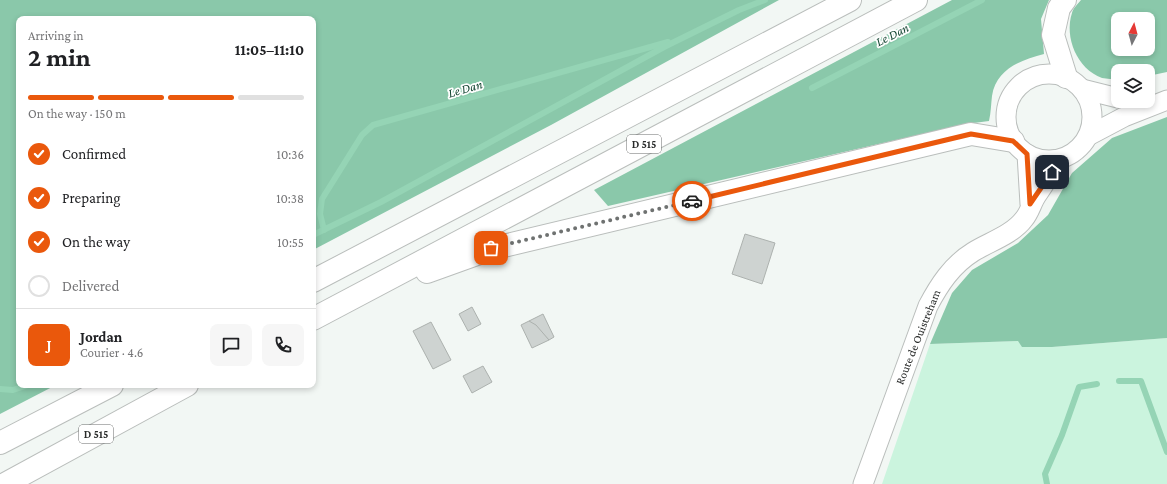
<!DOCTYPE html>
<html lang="en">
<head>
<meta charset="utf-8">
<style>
  :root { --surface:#fff; --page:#f6f6f6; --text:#202124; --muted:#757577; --line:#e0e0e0; --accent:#ea580c }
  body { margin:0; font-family:"Crimson Pro",serif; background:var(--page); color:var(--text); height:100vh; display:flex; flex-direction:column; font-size:15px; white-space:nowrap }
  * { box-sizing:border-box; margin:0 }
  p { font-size:13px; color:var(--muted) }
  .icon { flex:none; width:22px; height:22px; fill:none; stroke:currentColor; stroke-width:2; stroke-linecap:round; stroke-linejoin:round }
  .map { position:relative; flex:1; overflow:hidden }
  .details { position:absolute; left:16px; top:16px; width:300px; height:372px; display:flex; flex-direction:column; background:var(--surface); border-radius:8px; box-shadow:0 2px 6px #0003 }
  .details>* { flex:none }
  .needle { width:26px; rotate:6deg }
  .buttons { position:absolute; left:1111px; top:12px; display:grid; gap:8px }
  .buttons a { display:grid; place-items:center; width:44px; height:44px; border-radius:8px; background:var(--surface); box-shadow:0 2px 6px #0003; font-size:20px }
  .pin { position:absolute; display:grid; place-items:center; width:34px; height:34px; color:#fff; margin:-17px; border-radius:8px; box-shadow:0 2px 6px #0006 }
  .courier { position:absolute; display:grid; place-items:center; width:40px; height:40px; margin:-20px; border:3px solid #ea580c; border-radius:50%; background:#fff; color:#222; box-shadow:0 1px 5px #0007 }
  .head em { font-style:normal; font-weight:700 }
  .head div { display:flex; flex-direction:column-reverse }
  .head { display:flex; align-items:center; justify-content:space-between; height:68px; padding:0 12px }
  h1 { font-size:26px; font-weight:700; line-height:30px }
  .bar { display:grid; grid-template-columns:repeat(4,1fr); gap:6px 4px; align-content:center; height:48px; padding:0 12px }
  .bar i { height:5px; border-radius:3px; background:var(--line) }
  .bar .current { background:var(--accent) }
  .bar p { grid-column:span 4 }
  .line { display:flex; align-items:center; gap:10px; padding:0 12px; border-top:1px solid var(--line) }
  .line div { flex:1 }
  .round { display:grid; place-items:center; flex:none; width:42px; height:42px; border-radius:8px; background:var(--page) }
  ol { padding:0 12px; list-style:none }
  li { display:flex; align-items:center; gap:12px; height:44px }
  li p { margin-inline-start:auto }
  li .icon { padding:4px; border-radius:50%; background:var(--accent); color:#fff; stroke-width:4 }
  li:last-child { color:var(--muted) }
  li i { width:22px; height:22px; border:2px solid var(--line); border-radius:50% }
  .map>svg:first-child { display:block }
</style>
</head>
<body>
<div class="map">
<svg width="1167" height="484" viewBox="0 0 1167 484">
  <rect width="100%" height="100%" fill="#f2f7f4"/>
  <polygon fill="#cbf4de" points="1167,338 1167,484 882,484 930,344 1018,341 1052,347"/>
  <g fill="#8ac8aa" fill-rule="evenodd">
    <polygon points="0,0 779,0 551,125 313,250 313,19 19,19 19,385 56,385 0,414"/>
    <path d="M952,0H1049L1041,19L1044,54C1021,60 996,69 992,96C991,104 991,112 989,121L966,124L608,206L594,190Z"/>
    <path d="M1081,0H1167V72L1148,76V71H1118V79C1113,79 1107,79 1102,78C1077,69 1064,37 1072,13C1073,8 1078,4 1081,0ZM1118,19H1148V49H1118Z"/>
    <polygon points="1167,117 1167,338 1052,347 1022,347 1018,341 930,344 952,293 972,270 1018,243 1048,215 1072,173 1112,138"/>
  </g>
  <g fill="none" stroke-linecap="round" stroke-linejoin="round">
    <g stroke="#95d4b5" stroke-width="6">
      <polyline points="812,88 982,0"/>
      <polyline points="324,230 320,214 322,199 362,135 373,125 668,42"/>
      <polyline points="313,235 381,202 664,47 739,10 765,0"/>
      <polyline points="1119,381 1141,381 1167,452"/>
      <polyline points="0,389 13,390 28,385"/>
      <polyline points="1047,484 1045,474 1062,435 1079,387 1097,384"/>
    </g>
  </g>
  <g fill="#ced3d1" stroke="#acb1ae">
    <polygon points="745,234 775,243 762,284 732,274"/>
    <polygon points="472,307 481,324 468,331 459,314"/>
    <polygon points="543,314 554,337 549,340 529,321"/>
    <polygon points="529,321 536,325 549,340 532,348 521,325"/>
    <polygon points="431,322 451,360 433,369 413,331"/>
    <polygon points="483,366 492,382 472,393 463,376"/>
  </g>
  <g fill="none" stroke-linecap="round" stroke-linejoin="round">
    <g stroke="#babebc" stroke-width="21">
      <g id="minor">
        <circle cx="1049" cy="117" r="43"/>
        <polyline points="1082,89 1118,98"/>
        <polyline points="1088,136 1124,117 1167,100"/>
        <polyline points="1027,154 1030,204"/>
        <path d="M863,484L928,306C939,285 952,265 973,252C989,242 1012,235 1024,219C1030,212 1032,202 1037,195C1045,183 1052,174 1054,160"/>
      </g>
    </g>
    <g stroke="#babebc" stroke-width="24">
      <g id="highway">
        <polyline points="1065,0 1059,8 1053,35 1066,77"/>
        <polyline points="427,272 491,249 971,134 1013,141"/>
        <polyline points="313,281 850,0"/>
        <polyline points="313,319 916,0"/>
        <polyline points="0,443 112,385"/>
        <polyline points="5,484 187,385"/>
      </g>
    </g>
    <use href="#minor" stroke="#fff" stroke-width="19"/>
    <use href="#highway" stroke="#fff" stroke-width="22"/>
  </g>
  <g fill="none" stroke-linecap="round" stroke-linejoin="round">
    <polyline stroke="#6f7271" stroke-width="4" stroke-dasharray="0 7.2" points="491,248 692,201"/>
    <polyline stroke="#ea580c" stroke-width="5" points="692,201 971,134 1013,141 1027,154 1030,204 1052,172"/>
  </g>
  <g text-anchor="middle" stroke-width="3.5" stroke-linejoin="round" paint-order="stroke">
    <g fill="#fff" stroke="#696b6a" stroke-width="1">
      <rect x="627" y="135" width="34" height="18" rx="3"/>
      <rect x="79" y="425" width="34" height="18" rx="3"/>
    </g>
    <g font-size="11" font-weight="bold" fill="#292b2a">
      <text x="644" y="148">D 515</text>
      <text x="96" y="438">D 515</text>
    </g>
    <g font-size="12" fill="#292b2a" stroke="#fff">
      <text transform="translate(918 337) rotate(-68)" y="4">Route de Ouistreham</text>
    </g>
    <g font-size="13" font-style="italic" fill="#144632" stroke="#fff">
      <text transform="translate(892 34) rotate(-27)" y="5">Le Dan</text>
      <text transform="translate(465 88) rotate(-16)" y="5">Le Dan</text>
    </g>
  </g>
</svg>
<div class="buttons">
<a><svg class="needle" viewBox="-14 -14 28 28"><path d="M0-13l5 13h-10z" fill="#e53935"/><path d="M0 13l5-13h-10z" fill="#757577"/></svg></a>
<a><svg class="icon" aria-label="layers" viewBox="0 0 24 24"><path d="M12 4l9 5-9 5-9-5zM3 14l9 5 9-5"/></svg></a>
</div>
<div class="pin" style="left:491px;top:248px;background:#ea580c"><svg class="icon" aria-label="bag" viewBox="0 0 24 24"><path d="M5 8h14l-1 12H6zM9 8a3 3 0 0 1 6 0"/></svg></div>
<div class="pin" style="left:1052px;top:172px;background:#1f2937"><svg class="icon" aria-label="home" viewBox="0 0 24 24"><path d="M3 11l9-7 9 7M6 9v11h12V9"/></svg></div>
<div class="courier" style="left:692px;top:201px"><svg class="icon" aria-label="car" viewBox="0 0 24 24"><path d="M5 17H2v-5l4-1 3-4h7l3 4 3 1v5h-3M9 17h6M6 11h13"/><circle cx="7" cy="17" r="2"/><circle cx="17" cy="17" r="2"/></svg></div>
<section class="details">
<div class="head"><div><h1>2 min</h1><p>Arriving in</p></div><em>11:05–11:10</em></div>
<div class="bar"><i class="current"></i><i class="current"></i><i class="current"></i><i></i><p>On the way · 150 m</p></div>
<ol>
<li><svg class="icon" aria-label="check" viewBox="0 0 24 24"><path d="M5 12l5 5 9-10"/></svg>Confirmed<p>10:36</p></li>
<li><svg class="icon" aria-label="check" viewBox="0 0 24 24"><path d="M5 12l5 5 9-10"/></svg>Preparing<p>10:38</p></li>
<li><svg class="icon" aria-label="check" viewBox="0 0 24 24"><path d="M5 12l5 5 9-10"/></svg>On the way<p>10:55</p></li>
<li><i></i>Delivered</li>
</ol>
<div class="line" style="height:72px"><b class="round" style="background:var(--accent);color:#fff">J</b><div><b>Jordan</b><p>Courier · 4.6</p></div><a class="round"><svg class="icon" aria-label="chat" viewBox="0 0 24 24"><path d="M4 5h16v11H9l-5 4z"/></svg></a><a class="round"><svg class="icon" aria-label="phone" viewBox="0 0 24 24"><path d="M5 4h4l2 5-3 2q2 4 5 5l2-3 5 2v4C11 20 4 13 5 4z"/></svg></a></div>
</section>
</div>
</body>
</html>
